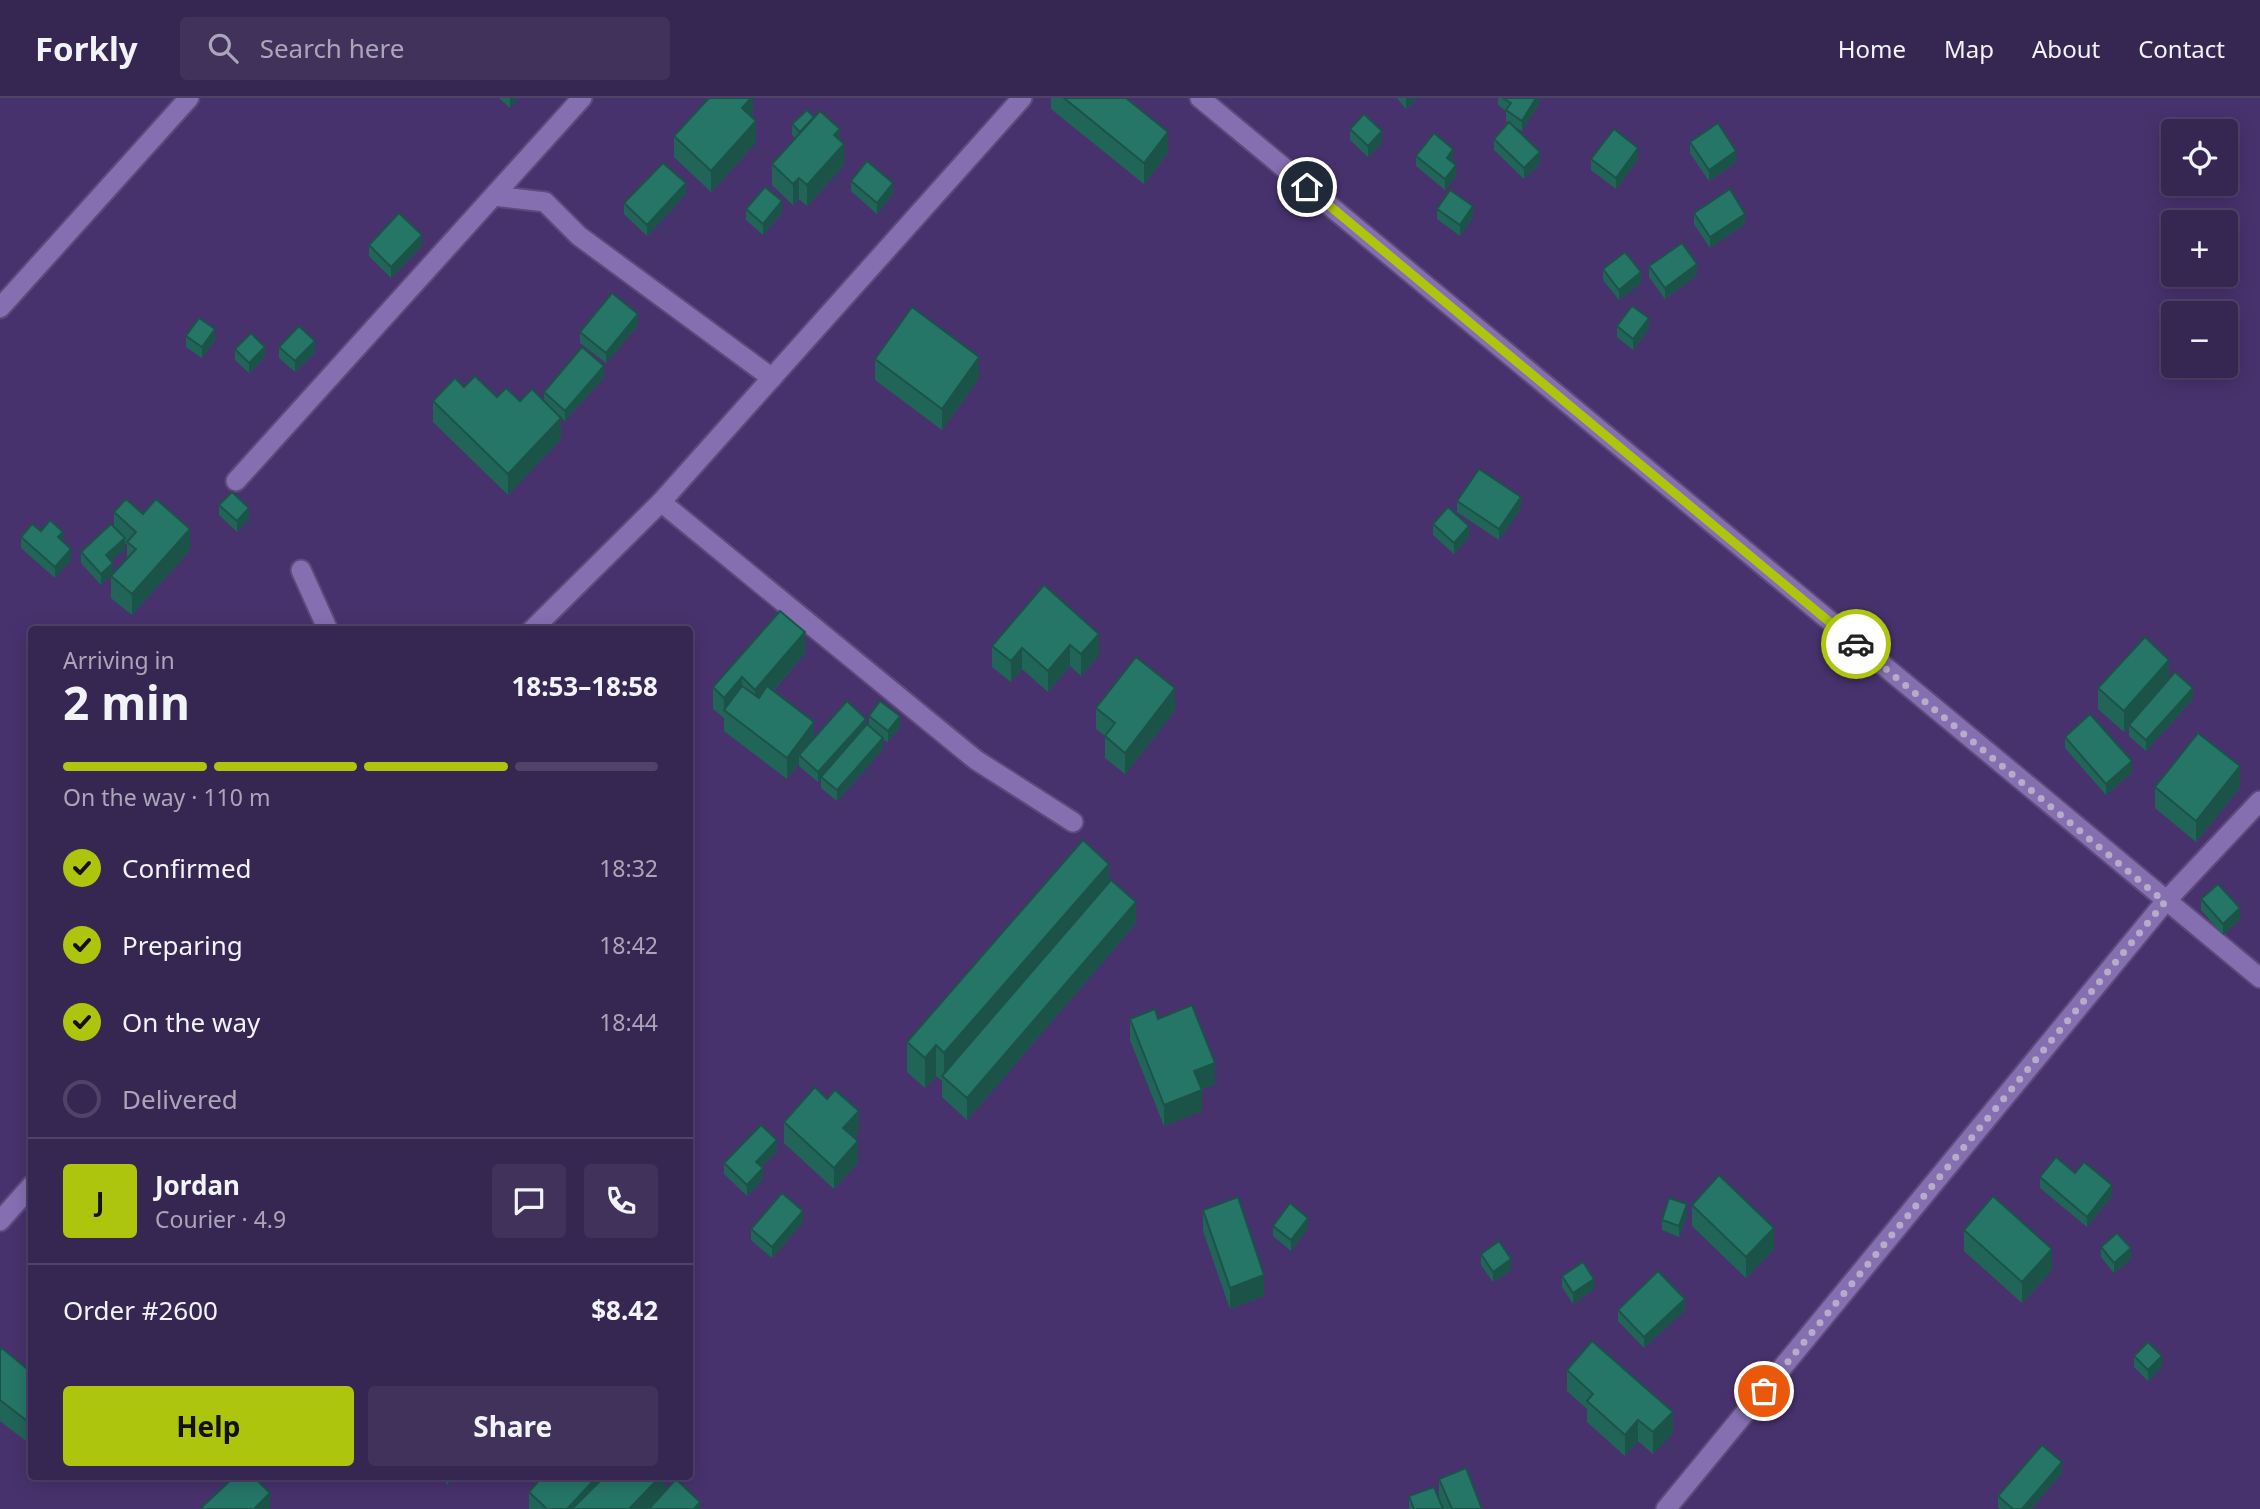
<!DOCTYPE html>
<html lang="en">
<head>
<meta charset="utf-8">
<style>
  :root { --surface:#362652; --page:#41325c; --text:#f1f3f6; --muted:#aaa5b8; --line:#504369; --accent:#adc60d }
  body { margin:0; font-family:"Noto Sans",sans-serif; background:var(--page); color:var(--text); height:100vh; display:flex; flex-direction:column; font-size:26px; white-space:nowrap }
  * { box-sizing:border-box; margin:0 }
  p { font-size:23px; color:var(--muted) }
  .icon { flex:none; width:38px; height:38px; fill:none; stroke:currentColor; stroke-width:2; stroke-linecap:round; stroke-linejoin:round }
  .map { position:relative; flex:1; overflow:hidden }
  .sheet { position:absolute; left:28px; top:528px; width:665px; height:854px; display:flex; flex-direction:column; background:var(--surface); border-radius:7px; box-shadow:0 4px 18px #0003,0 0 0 2px var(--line) }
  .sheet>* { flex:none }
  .buttons { position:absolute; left:2161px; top:21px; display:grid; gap:14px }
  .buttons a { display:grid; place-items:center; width:77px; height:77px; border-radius:7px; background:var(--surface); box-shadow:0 4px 18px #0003,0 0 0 2px var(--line); font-size:35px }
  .pin { position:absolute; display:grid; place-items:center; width:60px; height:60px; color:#fff; margin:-30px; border:4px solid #fff; border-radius:50%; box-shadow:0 2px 7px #0007 }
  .courier { position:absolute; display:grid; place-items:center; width:70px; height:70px; margin:-35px; border:5px solid #adc60d; border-radius:50%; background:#fff; color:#222; box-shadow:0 2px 9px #0007 }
  .overview em { font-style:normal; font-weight:700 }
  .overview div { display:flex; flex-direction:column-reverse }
  .overview { display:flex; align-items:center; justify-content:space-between; height:119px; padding:0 35px }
  h1 { font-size:46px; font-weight:700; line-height:52px }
  .bar { display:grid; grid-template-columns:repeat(4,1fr); gap:10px 7px; align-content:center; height:84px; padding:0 35px }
  .bar i { height:9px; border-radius:5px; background:var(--line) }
  .bar .current { background:var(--accent) }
  .bar p { grid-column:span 4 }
  .line { display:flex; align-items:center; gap:18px; padding:0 35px; border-top:2px solid var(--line) }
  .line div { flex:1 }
  .round { display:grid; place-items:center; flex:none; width:74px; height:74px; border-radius:7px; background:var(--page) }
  ol { padding:0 35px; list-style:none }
  li { display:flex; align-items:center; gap:21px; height:77px }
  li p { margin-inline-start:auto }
  li .icon { padding:7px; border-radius:50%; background:var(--accent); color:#111; stroke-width:4 }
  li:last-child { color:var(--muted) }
  li i { width:38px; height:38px; border:4px solid var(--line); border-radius:50% }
  .button { display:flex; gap:14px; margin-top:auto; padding:14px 35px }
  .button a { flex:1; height:80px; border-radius:7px; background:var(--accent); color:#111; font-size:28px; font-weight:700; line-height:80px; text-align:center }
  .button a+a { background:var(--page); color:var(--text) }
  header { display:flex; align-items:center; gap:42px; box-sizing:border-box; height:98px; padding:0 35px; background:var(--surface); border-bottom:2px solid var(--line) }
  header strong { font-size:33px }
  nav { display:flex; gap:38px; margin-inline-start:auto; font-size:24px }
  .search { width:490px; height:63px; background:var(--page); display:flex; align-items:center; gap:18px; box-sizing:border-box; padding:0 24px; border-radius:7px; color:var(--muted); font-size:26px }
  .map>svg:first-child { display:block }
</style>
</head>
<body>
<header>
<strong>Forkly</strong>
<div class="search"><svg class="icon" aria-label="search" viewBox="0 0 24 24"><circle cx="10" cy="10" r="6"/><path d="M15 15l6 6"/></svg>Search here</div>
<nav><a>Home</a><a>Map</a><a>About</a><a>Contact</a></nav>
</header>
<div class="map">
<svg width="2260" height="1411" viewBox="0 0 2260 1411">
  <rect width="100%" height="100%" fill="#48326e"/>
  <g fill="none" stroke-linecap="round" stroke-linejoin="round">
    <g stroke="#5e4a7a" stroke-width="23">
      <g id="service">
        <polyline points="494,98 545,104 579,138 772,280"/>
        <polyline points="0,210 189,0"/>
        <polyline points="236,383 582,0"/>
        <polyline points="301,472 328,532"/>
      </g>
    </g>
    <g stroke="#5e4a7a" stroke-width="23">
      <g id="minor">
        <polyline points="1200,0 2260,880"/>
        <polyline points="661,404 976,662 1073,724"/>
        <polyline points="532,532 661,404 1022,0"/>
        <polyline points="0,1123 32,1087"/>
        <polyline points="1666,1411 2165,804 2260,703"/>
      </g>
    </g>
    <use href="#service" stroke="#856fb1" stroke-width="19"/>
    <use href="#minor" stroke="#856fb1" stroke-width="19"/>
  </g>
  <g fill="#216559">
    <polygon points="499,0 518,0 510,10"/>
    <polygon points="753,0 752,19 756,44 711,94 674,59 674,38"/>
    <polygon points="1051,0 1126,0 1168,55 1144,86 1051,11"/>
    <polygon points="1397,0 1418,0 1406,11"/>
    <polygon points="1498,0 1540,0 1540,4 1522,33 1513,28 1540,65 1524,81 1494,52 1494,41 1509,25 1506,23 1506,13 1498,7"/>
    <polygon points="792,26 840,42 844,67 807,108 799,101 793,107 772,87 772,66 795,40 792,37"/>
    <polygon points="1350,31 1382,44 1368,59 1350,42"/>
    <polygon points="1690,44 1736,64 1709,83 1690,55"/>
    <polygon points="1416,58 1453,62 1452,64 1456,78 1445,92 1416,68"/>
    <polygon points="1591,61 1638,61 1616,91 1591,72"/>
    <polygon points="851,83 893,96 877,116 851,93"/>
    <polygon points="686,96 647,138 624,116 624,105"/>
    <polygon points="746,111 782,114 763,137 746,122"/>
    <polygon points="1437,111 1473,119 1460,138 1437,121"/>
    <polygon points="1694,115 1745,126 1710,150 1694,126"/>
    <polygon points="369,147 422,148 391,180 369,158"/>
    <polygon points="1649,168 1697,177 1665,201 1649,179"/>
    <polygon points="1603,171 1641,185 1619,202 1603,182"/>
    <polygon points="638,227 606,265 580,245 580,234"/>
    <polygon points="1617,228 1649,231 1633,252 1617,239"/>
    <polygon points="186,238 215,242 202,260 186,249"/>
    <polygon points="279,249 315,254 295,274 279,260"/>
    <polygon points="235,251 265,259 249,275 235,262"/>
    <polygon points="875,261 979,280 942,332 875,282"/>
    <polygon points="604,279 565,323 558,317 561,341 508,397 433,324 433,303 464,289 497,299 520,303 544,303 544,294"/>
    <polygon points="1457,403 1521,410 1499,442 1457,414"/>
    <polygon points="219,407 249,421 237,434 219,417"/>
    <polygon points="114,414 143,416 190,452 132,517 111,500 111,478 127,460 127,447 125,445 125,451 111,463 113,476 101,487 81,465 81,454 114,429"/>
    <polygon points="1433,426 1469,439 1454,456 1433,437"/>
    <polygon points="41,433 63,444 71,461 55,480 21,450 21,439"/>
    <polygon points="1044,487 1099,557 1081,578 1070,568 1048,594 1022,571 1011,584 992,569 992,548"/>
    <polygon points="805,555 773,593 814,641 869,627 869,618 900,629 888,644 883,641 883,651 837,703 821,690 821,681 818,684 799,668 799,665 787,681 724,633 724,620 713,611 713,589"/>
    <polygon points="2169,581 2193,601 2146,653 2129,638 2129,628 2124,634 2098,611 2098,590"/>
    <polygon points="1096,610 1175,612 1125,676 1105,660 1105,638 1096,631"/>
    <polygon points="2065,639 2132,674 2106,697 2065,650"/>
    <polygon points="2155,689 2240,689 2196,744 2155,710"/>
    <polygon points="1109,785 1136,825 967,1022 942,999 942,983 936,978 925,990 907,974 907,944"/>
    <polygon points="2201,801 2240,821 2223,837 2201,812"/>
    <polygon points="1130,921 1158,921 1215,986 1202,991 1202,1013 1164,1028 1130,942"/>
    <polygon points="784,1024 859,1034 854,1040 858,1064 834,1091 784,1045"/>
    <polygon points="777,1053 761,1069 763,1081 747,1098 724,1076 724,1065"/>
    <polygon points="2075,1075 2112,1098 2087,1129 2040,1090 2040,1079"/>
    <polygon points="1692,1107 1774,1151 1746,1180 1692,1128"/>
    <polygon points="1203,1112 1264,1198 1230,1211 1203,1133"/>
    <polygon points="1687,1117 1679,1139 1662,1132 1662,1122"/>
    <polygon points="803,1124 772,1160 751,1142 751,1131"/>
    <polygon points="1273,1128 1308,1130 1291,1153 1273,1138"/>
    <polygon points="1964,1132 2052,1172 2022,1205 1964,1153"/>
    <polygon points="2101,1149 2131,1161 2114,1175 2101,1159"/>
    <polygon points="1481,1156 1511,1172 1493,1184 1481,1167"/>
    <polygon points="1562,1178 1594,1191 1573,1206 1562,1189"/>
    <polygon points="1618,1212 1685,1212 1644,1250 1618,1223"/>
    <polygon points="0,1253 32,1275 31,1347 0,1323"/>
    <polygon points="2134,1258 2162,1269 2148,1283 2134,1269"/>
    <polygon points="1567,1272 1673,1335 1653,1356 1638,1343 1625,1358 1587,1324 1587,1311 1567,1293"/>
    <polygon points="2062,1375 2031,1411 2000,1411 1998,1409 1998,1398"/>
    <polygon points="441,1379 457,1379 448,1387"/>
    <polygon points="665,1379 665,1393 700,1411 529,1411 529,1394"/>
    <polygon points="1439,1381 1482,1411 1443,1411 1439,1402"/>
    <polygon points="1409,1398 1443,1411 1409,1411"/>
  </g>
  <g fill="#1b5349">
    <polygon points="510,0 518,0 510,10"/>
    <polygon points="751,0 753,0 753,18 742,31 742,10"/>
    <polygon points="1406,0 1418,0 1406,11"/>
    <polygon points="1536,0 1540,0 1540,4 1522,33 1522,23"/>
    <polygon points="756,23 756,44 711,94 711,73"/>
    <polygon points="840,31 840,50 844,46 844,67 807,108 807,87 834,37"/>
    <polygon points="1382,33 1382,44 1368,59 1368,48"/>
    <polygon points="1168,34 1168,55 1144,86 1144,65"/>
    <polygon points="1638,50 1638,61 1616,91 1616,80"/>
    <polygon points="1453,51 1453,62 1447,70 1447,60"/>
    <polygon points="1736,53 1736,64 1709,83 1709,72"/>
    <polygon points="1540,54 1540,65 1524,81 1524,70"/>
    <polygon points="1456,67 1456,78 1445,92 1445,81"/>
    <polygon points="799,80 799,101 793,107 793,86"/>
    <polygon points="686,85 686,96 647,138 647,127"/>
    <polygon points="893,85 893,96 877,116 877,105"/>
    <polygon points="782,103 782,114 763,137 763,126"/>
    <polygon points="1473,108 1473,119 1460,138 1460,127"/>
    <polygon points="1745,116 1745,126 1710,150 1710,139"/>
    <polygon points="422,137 422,148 391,180 391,169"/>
    <polygon points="1697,166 1697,177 1665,201 1665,190"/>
    <polygon points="1641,174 1641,185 1619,202 1619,192"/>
    <polygon points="638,216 638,227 606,265 606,255"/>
    <polygon points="1649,220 1649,231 1633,252 1633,241"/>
    <polygon points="215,231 215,242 202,260 202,249"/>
    <polygon points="315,243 315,254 295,274 295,263"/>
    <polygon points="265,249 265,259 249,275 249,265"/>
    <polygon points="979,259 979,280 942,332 942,311"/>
    <polygon points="604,268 604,279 565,323 565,313"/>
    <polygon points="561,320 561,341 508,397 508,376"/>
    <polygon points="1521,399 1521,410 1499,442 1499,431"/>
    <polygon points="249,410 249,421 237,434 237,423"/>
    <polygon points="1469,428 1469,439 1454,456 1454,445"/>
    <polygon points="190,431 190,452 132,517 132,496"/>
    <polygon points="63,434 63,445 58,439"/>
    <polygon points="125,440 125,451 106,468 106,457"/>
    <polygon points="71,451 71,461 55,480 55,469"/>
    <polygon points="113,465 113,476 101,487 101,476"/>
    <polygon points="805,534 805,555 755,613 755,592"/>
    <polygon points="1099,536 1099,557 1081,578 1081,556"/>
    <polygon points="1070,547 1070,568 1048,594 1048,573"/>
    <polygon points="1022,550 1022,571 1011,584 1011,563"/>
    <polygon points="2169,562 2169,583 2124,634 2124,613"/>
    <polygon points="742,579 742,600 724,612 724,600"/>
    <polygon points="1175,590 1175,612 1125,676 1125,655"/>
    <polygon points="2193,590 2193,601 2146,653 2146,642"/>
    <polygon points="900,618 900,629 888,644 888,633"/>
    <polygon points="866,621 866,631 821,679 821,681 818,684 818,674"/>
    <polygon points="814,624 814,645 799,657 799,665 787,681 787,660"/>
    <polygon points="883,640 883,651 837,703 837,692"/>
    <polygon points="2132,663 2132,674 2106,697 2106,686"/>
    <polygon points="2240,668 2240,689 2196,744 2196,723"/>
    <polygon points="1109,766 1109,797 944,980 944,955"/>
    <polygon points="1136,804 1136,825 967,1022 967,1000"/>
    <polygon points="2240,810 2240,821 2223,837 2223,826"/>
    <polygon points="936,947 936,978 925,990 925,960"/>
    <polygon points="1215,965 1215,986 1194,994 1194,973"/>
    <polygon points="1202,992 1202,1013 1164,1028 1164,1007"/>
    <polygon points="859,1013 859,1034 843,1051 843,1030"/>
    <polygon points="777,1042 777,1053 756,1074 756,1064"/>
    <polygon points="858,1043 858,1064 834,1091 834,1070"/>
    <polygon points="763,1070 763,1081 747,1098 747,1087"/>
    <polygon points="2112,1087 2112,1098 2087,1129 2087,1119"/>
    <polygon points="1687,1106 1687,1117 1679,1139 1679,1128"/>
    <polygon points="803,1113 803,1124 772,1160 772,1149"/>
    <polygon points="1308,1120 1308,1130 1291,1153 1291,1142"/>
    <polygon points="1774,1130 1774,1151 1746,1180 1746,1159"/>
    <polygon points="2131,1150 2131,1161 2114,1175 2114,1165"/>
    <polygon points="2052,1151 2052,1172 2022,1205 2022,1184"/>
    <polygon points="1511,1161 1511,1172 1493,1184 1493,1174"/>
    <polygon points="1264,1177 1264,1198 1230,1211 1230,1190"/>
    <polygon points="1594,1181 1594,1191 1573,1206 1573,1195"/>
    <polygon points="1685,1201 1685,1212 1644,1250 1644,1239"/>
    <polygon points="2162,1258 2162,1269 2148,1283 2148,1272"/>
    <polygon points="1673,1314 1673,1335 1653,1356 1653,1334"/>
    <polygon points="1638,1322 1638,1343 1625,1358 1625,1337"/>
    <polygon points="32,1325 32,1346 31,1347 31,1326"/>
    <polygon points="2062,1364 2062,1375 2031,1411 2022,1411"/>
    <polygon points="448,1379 457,1379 448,1387"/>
    <polygon points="597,1379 606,1379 587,1411 567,1411"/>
    <polygon points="660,1379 665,1379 665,1395 650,1411 629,1411"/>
    <polygon points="270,1395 270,1411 254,1411"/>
    <polygon points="700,1404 700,1411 694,1411"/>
  </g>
  <g fill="#267668" stroke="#1b5349" stroke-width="2">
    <polygon points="709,0 751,0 742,10 756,23 711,73 674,38"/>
    <polygon points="1064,0 1126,0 1168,34 1144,65"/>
    <polygon points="1503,0 1536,0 1522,23 1506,12 1511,5"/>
    <polygon points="807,12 814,19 800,34 792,26"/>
    <polygon points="820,13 840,31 834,37 844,46 807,87 799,80 793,86 772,66"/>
    <polygon points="1364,16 1382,33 1368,48 1350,31"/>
    <polygon points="1509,24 1540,54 1524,70 1494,41"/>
    <polygon points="1718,25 1736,53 1709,72 1690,44"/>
    <polygon points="1614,31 1638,50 1616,80 1591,61"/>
    <polygon points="1434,35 1453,51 1447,60 1456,67 1445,81 1416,58"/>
    <polygon points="867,63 893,85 877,105 851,83"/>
    <polygon points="663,65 686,85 647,127 624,105"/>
    <polygon points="765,89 782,103 763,126 746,111"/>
    <polygon points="1730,91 1745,116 1710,139 1694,115"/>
    <polygon points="1450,92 1473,108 1460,127 1437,111"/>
    <polygon points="399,115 422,137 391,169 369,147"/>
    <polygon points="1682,145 1697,166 1665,190 1649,168"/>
    <polygon points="1625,154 1641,174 1619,192 1603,171"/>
    <polygon points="612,195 638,216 606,255 580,234"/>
    <polygon points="1632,208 1649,220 1633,241 1617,228"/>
    <polygon points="912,209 979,259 942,311 875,261"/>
    <polygon points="199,220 215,231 202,249 186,238"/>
    <polygon points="299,228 315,243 295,263 279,249"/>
    <polygon points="251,235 265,249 249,265 235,251"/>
    <polygon points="582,249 604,268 565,313 544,294"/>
    <polygon points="475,278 497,299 506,290 520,303 532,291 561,320 508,376 433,303 455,280 464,289"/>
    <polygon points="1479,371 1521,399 1499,431 1457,403"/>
    <polygon points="232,394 249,410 237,423 219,407"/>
    <polygon points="126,401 143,416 156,401 190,431 132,496 111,478 136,451 127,444 136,434 114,414"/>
    <polygon points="1448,409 1469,428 1454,445 1433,426"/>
    <polygon points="50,422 63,434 58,439 71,451 55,469 21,439 32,426 41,433"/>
    <polygon points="111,426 125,440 106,457 113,465 101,476 81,454"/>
    <polygon points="1044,487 1099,536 1081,556 1070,547 1048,573 1022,550 1011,563 992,548"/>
    <polygon points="780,513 805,534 755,592 742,579 724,600 713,589"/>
    <polygon points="2145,539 2169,562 2124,613 2098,590"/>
    <polygon points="1136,559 1175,590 1125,655 1105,638 1115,625 1096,610"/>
    <polygon points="2175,574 2193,590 2146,642 2129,627"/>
    <polygon points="742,588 759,600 767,588 814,624 787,660 724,612"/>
    <polygon points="847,603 866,621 818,674 799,657"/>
    <polygon points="880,603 900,618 888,633 869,618"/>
    <polygon points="2090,616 2132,663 2106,686 2065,639"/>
    <polygon points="867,626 883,640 837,692 821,679"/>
    <polygon points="2198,635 2240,668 2196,723 2155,689"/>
    <polygon points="1083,742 1109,766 944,955 936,947 925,960 907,944"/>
    <polygon points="1111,782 1136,804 967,1000 942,978"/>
    <polygon points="2218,786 2240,810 2223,826 2201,801"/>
    <polygon points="1192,907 1215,965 1194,973 1202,992 1164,1007 1130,921 1155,911 1158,921"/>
    <polygon points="815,989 827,1001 835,992 859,1013 843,1030 858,1043 834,1070 784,1024"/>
    <polygon points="761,1027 777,1042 756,1064 763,1070 747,1087 724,1065"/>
    <polygon points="2056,1059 2075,1075 2084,1064 2112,1087 2087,1119 2040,1079"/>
    <polygon points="1719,1077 1774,1130 1746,1159 1692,1107"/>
    <polygon points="782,1095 803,1113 772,1149 751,1131"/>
    <polygon points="1993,1098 2052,1151 2022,1184 1964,1132"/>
    <polygon points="1238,1099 1264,1177 1230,1190 1203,1112"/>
    <polygon points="1669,1100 1687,1106 1679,1128 1662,1122"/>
    <polygon points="1290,1105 1308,1120 1291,1142 1273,1128"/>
    <polygon points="2117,1135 2131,1150 2114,1165 2101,1149"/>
    <polygon points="1499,1143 1511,1161 1493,1174 1481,1156"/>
    <polygon points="1583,1164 1594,1181 1573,1195 1562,1178"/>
    <polygon points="1658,1173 1685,1201 1644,1239 1618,1212"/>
    <polygon points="1592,1243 1673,1314 1653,1334 1638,1322 1625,1337 1587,1303 1593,1296 1567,1272"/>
    <polygon points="2148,1244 2162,1258 2148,1272 2134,1258"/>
    <polygon points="2,1250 32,1275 31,1326 0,1302 0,1253"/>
    <polygon points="2042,1347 2062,1364 2022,1411 2013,1411 1998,1398"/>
    <polygon points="1466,1370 1482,1411 1452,1411 1439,1381"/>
    <polygon points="234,1379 254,1379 270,1395 254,1411 200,1411"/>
    <polygon points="542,1379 597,1379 567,1411 547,1411 529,1394"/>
    <polygon points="604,1379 660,1379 629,1411 572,1411"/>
    <polygon points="676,1381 700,1404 694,1411 649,1411"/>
    <polygon points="1434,1389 1443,1411 1414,1411 1409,1398"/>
  </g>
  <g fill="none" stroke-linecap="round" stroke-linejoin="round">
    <polyline stroke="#b6acca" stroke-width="7" stroke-dasharray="0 12.6" points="1764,1293 2165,804 1856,546"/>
    <polyline stroke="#adc60d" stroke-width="9" points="1307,89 1856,546"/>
  </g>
</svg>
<div class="buttons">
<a><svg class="icon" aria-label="locate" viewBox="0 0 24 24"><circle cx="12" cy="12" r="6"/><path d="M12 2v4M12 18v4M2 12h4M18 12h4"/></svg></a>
<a>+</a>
<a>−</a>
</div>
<div class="pin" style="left:1764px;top:1293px;background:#ea580c"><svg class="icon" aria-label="bag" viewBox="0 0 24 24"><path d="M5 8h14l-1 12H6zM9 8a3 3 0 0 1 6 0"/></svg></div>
<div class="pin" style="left:1307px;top:89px;background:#1f2937"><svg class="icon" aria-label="home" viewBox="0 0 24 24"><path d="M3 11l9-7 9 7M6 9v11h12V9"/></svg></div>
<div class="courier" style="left:1856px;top:546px"><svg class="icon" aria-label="car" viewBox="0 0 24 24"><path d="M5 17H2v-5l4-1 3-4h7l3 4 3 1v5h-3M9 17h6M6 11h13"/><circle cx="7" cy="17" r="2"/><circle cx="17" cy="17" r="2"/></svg></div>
<section class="sheet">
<div class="overview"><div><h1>2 min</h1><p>Arriving in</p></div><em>18:53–18:58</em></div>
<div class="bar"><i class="current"></i><i class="current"></i><i class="current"></i><i></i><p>On the way · 110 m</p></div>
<ol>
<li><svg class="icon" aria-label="check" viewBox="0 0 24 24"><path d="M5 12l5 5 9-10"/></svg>Confirmed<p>18:32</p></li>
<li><svg class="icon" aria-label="check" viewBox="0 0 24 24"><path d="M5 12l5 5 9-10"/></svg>Preparing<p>18:42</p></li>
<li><svg class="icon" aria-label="check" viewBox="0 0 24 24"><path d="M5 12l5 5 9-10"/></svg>On the way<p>18:44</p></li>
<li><i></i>Delivered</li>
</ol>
<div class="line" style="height:126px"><b class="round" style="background:var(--accent);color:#111">J</b><div><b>Jordan</b><p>Courier · 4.9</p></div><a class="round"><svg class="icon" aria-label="chat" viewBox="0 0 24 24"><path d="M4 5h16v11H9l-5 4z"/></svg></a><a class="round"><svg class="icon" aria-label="phone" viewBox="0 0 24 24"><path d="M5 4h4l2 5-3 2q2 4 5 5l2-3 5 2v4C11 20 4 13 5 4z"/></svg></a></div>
<div class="line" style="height:91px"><div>Order #2600</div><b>$8.42</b></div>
<div class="button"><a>Help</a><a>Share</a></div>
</section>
</div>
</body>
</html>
